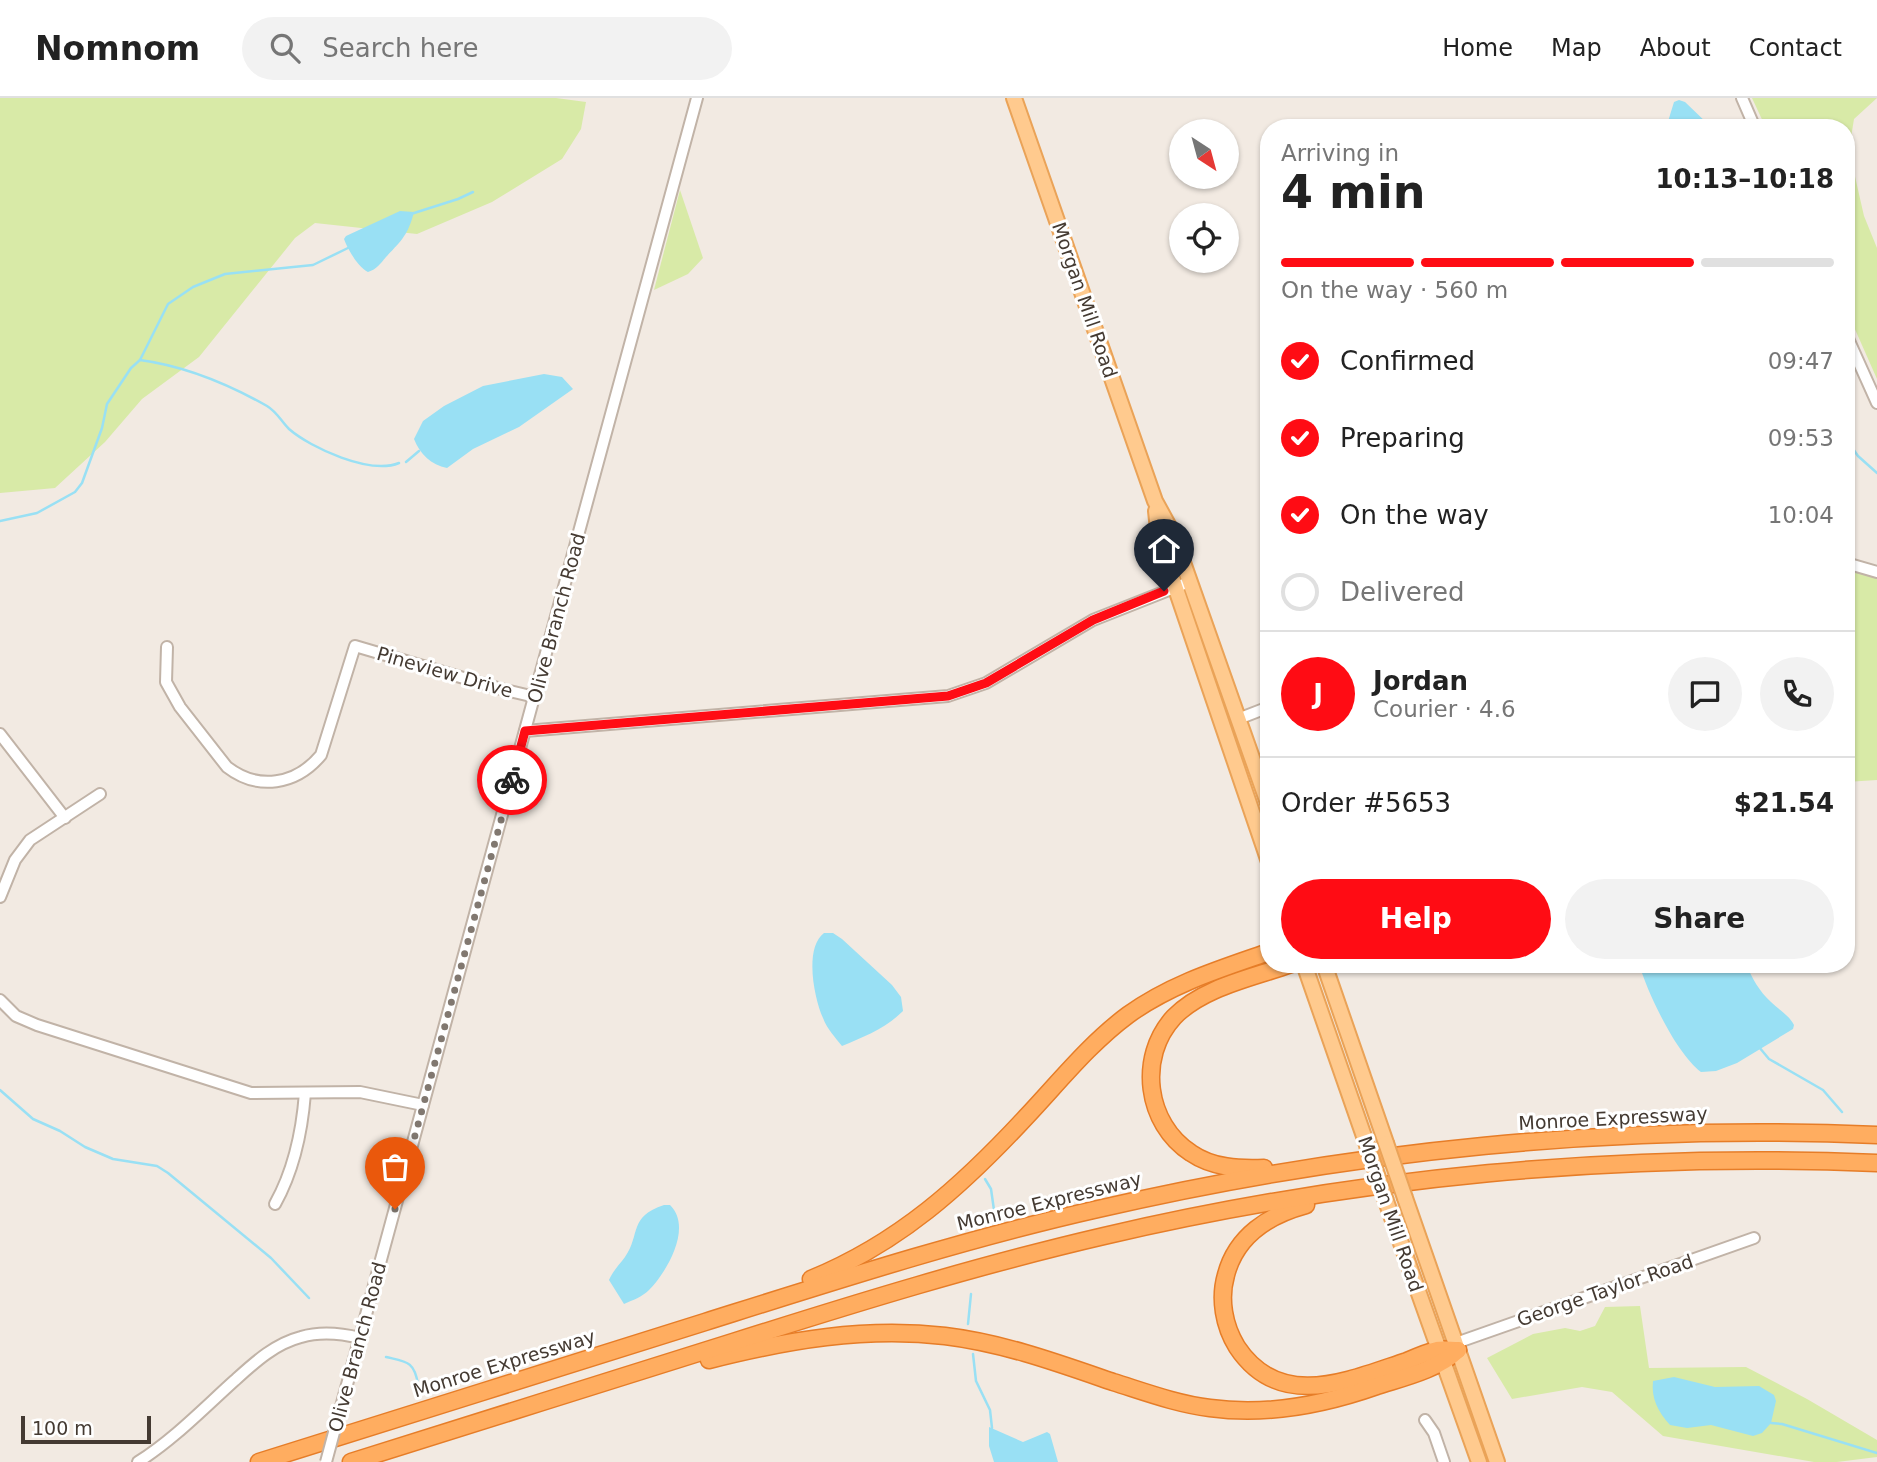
<!DOCTYPE html>
<html lang="en">
<head>
<meta charset="utf-8">
<style>
  :root { --surface:#fff; --page:#f2f2f2; --text:#222; --muted:#767676; --line:#e0e0e0; --accent:#ff0c14 }
  body { margin:0; font-family:"DejaVu Sans",sans-serif; background:var(--page); color:var(--text); height:100vh; display:flex; flex-direction:column; font-size:26px; white-space:nowrap }
  * { box-sizing:border-box; margin:0 }
  p { font-size:23px; color:var(--muted) }
  .icon { flex:none; width:38px; height:38px; fill:none; stroke:currentColor; stroke-width:2; stroke-linecap:round; stroke-linejoin:round }
  .map { position:relative; flex:1; overflow:hidden }
  .drawer { position:absolute; left:1260px; top:21px; width:595px; height:854px; display:flex; flex-direction:column; background:var(--surface); border-radius:28px; box-shadow:0 2px 5px #0004 }
  .drawer>* { flex:none }
  .needle { width:46px; rotate:144deg }
  .fabs { position:absolute; left:1169px; top:21px; display:grid; gap:14px }
  .fabs a { display:grid; place-items:center; width:70px; height:70px; border-radius:50%; background:var(--surface); box-shadow:0 2px 5px #0004; font-size:35px }
  .scale { position:absolute; left:21px; bottom:18px; width:130px; box-sizing:border-box; padding-left:7px; border:4px solid #443a32; border-top:0; font-size:19px; line-height:24px; white-space:nowrap; color:#443a32; -webkit-text-stroke:5px #fff; paint-order:stroke }
  .pin { position:absolute; display:grid; place-items:center; width:60px; height:60px; color:#fff; margin:-72px -30px; border-radius:50% 50% 50% 0; rotate:-45deg; box-shadow:0 0 7px #0007 }
  .pin .icon { rotate:45deg }
  .courier { position:absolute; display:grid; place-items:center; width:70px; height:70px; margin:-35px; border:5px solid #ff0c14; border-radius:50%; background:#fff; color:#222; box-shadow:0 2px 9px #0007 }
  .overview em { font-style:normal; font-weight:800 }
  .overview div { display:flex; flex-direction:column-reverse }
  .overview { display:flex; align-items:center; justify-content:space-between; height:119px; padding:0 21px }
  h1 { font-size:46px; font-weight:800; line-height:52px }
  .bar { display:grid; grid-template-columns:repeat(4,1fr); gap:10px 7px; align-content:center; height:84px; padding:0 21px }
  .bar i { height:9px; border-radius:5px; background:var(--line) }
  .bar .on { background:var(--accent) }
  .bar p { grid-column:span 4 }
  .line { display:flex; align-items:center; gap:18px; padding:0 21px; border-top:2px solid var(--line) }
  .line div { flex:1 }
  .round { display:grid; place-items:center; flex:none; width:74px; height:74px; border-radius:37px; background:var(--page) }
  ol { padding:0 21px; list-style:none }
  li { display:flex; align-items:center; gap:21px; height:77px }
  li p { margin-inline-start:auto }
  li .icon { padding:7px; border-radius:50%; background:var(--accent); color:#fff; stroke-width:4 }
  li:last-child { color:var(--muted) }
  li i { width:38px; height:38px; border:4px solid var(--line); border-radius:50% }
  .action { display:flex; gap:14px; margin-top:auto; padding:14px 21px }
  .action a { flex:1; height:80px; border-radius:42px; background:var(--accent); color:#fff; font-size:28px; font-weight:800; line-height:80px; text-align:center }
  .action a+a { background:var(--page); color:var(--text) }
  header { display:flex; align-items:center; gap:42px; box-sizing:border-box; height:98px; padding:0 35px; background:var(--surface); border-bottom:2px solid var(--line) }
  header strong { font-size:33px }
  nav { display:flex; gap:38px; margin-inline-start:auto; font-size:24px }
  .search { width:490px; height:63px; background:var(--page); display:flex; align-items:center; gap:18px; box-sizing:border-box; padding:0 24px; border-radius:38px; color:var(--muted); font-size:26px }
  .map>svg:first-child { display:block }
</style>
</head>
<body>
<header>
<strong>Nomnom</strong>
<div class="search"><svg class="icon" aria-label="search" viewBox="0 0 24 24"><circle cx="10" cy="10" r="6"/><path d="M15 15l6 6"/></svg>Search here</div>
<nav><a>Home</a><a>Map</a><a>About</a><a>Contact</a></nav>
</header>
<div class="map">
<svg width="1877" height="1364" viewBox="0 0 1877 1364">
  <rect width="100%" height="100%" fill="#f2eae2"/>
  <g fill="#d8eaa7">
    <polygon points="0,0 556,0 586,4 581,31 562,61 492,104 417,136 315,125 295,140 199,259 142,301 105,344 55,390 0,395"/>
    <polygon points="1752,0 1877,0 1854,21 1849,52 1864,118 1877,150 1877,281 1846,211 1846,30 1766,30"/>
    <polygon points="680,92 703,160 688,176 654,192"/>
    <polygon points="1846,471 1877,480 1877,682 1846,684"/>
    <polygon points="1640,1208 1649,1270 1746,1269 1807,1301 1877,1342 1877,1359 1837,1364 1814,1364 1663,1338 1612,1294 1582,1289 1512,1301 1487,1260 1533,1236 1565,1230 1580,1233 1595,1228 1605,1209"/>
  </g>
  <g fill="#99e0f4">
    <polygon points="1679,2 1685,4 1710,28 1739,30 1666,30 1674,4"/>
    <path d="M400,113L414,114C408,137 402,142 386,159C380,166 377,171 368,174C358,169 348,152 344,141L346,138Z"/>
    <path d="M544,276L562,279L573,291L519,329L473,351L447,370C431,367 420,356 414,341L423,323L444,308L483,288Z"/>
    <path d="M824,835H833L842,841L892,887L901,899L903,913C886,930 864,939 842,948C835,939 827,931 823,920C814,900 804,850 824,835Z"/>
    <path d="M1639,866H1746C1752,880 1759,893 1771,904C1779,912 1789,917 1794,927L1793,931L1737,965L1716,973L1701,974C1676,955 1648,896 1639,866Z"/>
    <path d="M664,1107H670C693,1129 667,1174 649,1192C642,1199 633,1202 624,1206L609,1182C613,1173 619,1167 625,1159C641,1136 628,1119 664,1107Z"/>
    <path d="M1674,1279L1715,1289L1759,1288L1774,1297L1776,1303L1771,1325L1762,1335L1753,1338L1711,1327L1687,1330L1670,1327C1658,1314 1651,1300 1653,1283Z"/>
    <polygon points="989,1329 1023,1344 1047,1334 1050,1336 1058,1364 994,1364 989,1348"/>
  </g>
  <g fill="none" stroke-linecap="round" stroke-linejoin="round">
    <g stroke="#99e0f4" stroke-width="2.5">
      <polyline points="411,116 458,101 473,94"/>
      <path d="M140,262C185,268 228,286 267,308C277,314 281,323 289,331C311,350 370,377 399,365"/>
      <polyline points="1846,341 1858,358 1877,375"/>
      <polyline points="406,364 419,353"/>
      <polyline points="0,423 37,415 75,394 82,385 102,330 107,306 131,270 140,262 168,206 193,189 225,176 313,167 350,149"/>
      <polyline points="1759,949 1769,961 1823,992 1842,1014"/>
      <polyline points="0,992 33,1021 60,1033 85,1049 113,1061 157,1068 168,1075 271,1160 309,1200"/>
      <polyline points="985,1081 991,1091 994,1112"/>
      <polyline points="968,1226 971,1196"/>
      <polyline points="973,1256 976,1283 990,1312 992,1330"/>
      <path d="M386,1259C407,1264 414,1263 418,1286"/>
      <polyline points="1771,1325 1782,1326 1877,1355"/>
    </g>
    <g stroke="#c1b3a7" stroke-width="14">
      <g id="minor">
        <polyline points="1742,0 1755,30"/>
        <polyline points="1846,236 1877,305"/>
        <polyline points="1846,465 1877,474"/>
        <path d="M167,549L166,584L180,609L227,669C258,693 296,687 321,657L355,548L501,591L535,599"/>
        <polyline points="1238,621 1269,609"/>
        <polyline points="525,633 948,598 986,585 1093,522 1189,484"/>
        <polyline points="0,636 65,720"/>
        <polyline points="0,799 15,762 30,742 100,696"/>
        <polyline points="0,902 16,918 37,927 251,995 360,994 423,1007"/>
        <path d="M275,1106C294,1072 302,1034 305,995"/>
        <polyline points="1456,1245 1754,1140"/>
        <polyline points="1425,1322 1434,1335 1444,1364"/>
        <polyline points="336,1327 697,0"/>
        <path d="M138,1364C173,1342 203,1311 234,1283C254,1265 274,1246 301,1239C321,1233 340,1235 360,1240"/>
      </g>
    </g>
    <g stroke="#eaa358" stroke-width="18">
      <g id="major">
        <polyline points="1014,0 1155,403 1173,436 1269,708"/>
        <polyline points="1156,413 1159,441 1269,764"/>
        <polyline points="1304,866 1367,1047"/>
        <polyline points="1324,866 1386,1045"/>
        <polyline points="1405,1100 1497,1364"/>
        <polyline points="1386,1103 1479,1364"/>
      </g>
    </g>
    <g stroke="#e67d28" stroke-width="19">
      <g id="highway">
        <path d="M1264,1070C1239,1071 1213,1070 1191,1055C1146,1026 1137,959 1174,919C1203,889 1252,880 1291,866"/>
        <path d="M1306,1107C1269,1117 1236,1138 1226,1177C1219,1201 1224,1228 1237,1249C1280,1314 1349,1282 1407,1263C1416,1259 1427,1254 1437,1252C1443,1251 1451,1252 1458,1252"/>
        <path d="M811,1181C899,1145 962,1088 1026,1019C1059,984 1090,945 1128,917C1171,886 1220,871 1269,854"/>
        <path d="M709,1262C788,1242 864,1229 945,1238C1003,1245 1058,1265 1113,1284C1145,1294 1177,1306 1210,1310C1267,1318 1323,1307 1377,1288C1405,1279 1437,1272 1458,1252"/>
        <path d="M259,1364C408,1317 556,1271 705,1224C835,1183 965,1141 1098,1111C1352,1052 1617,1026 1877,1037"/>
        <path d="M351,1364C478,1324 606,1284 733,1244C856,1205 979,1167 1104,1138C1356,1079 1619,1054 1877,1065"/>
      </g>
    </g>
    <use href="#minor" stroke="#fff" stroke-width="10"/>
    <use href="#major" stroke="#ffca8e" stroke-width="14"/>
    <use href="#highway" stroke="#ffad60" stroke-width="16"/>
    <g stroke="#c1b3a7" stroke-width="14" stroke-linecap="butt">
      <polyline id="minor-bridge" points="326,1364 336,1327"/>
    </g>
    <g stroke="#eaa358" stroke-width="18" stroke-linecap="butt">
      <g id="major-bridge">
        <polyline points="1386,1045 1405,1100"/>
        <polyline points="1367,1047 1386,1103"/>
      </g>
    </g>
    <use href="#minor-bridge" stroke="#fff" stroke-width="10"/>
    <use href="#major-bridge" stroke="#ffca8e" stroke-width="14"/>
  </g>
  <g fill="none" stroke-linecap="round" stroke-linejoin="round">
    <polyline stroke="#817870" stroke-width="7" stroke-dasharray="0 12.6" points="395,1111 512,682"/>
    <polyline stroke="#ff0c14" stroke-width="9" points="512,682 525,633 948,598 986,585 1093,522 1164,493"/>
  </g>
  <g text-anchor="middle" stroke-width="6" stroke-linejoin="round" paint-order="stroke">
    <g font-size="19" fill="#443a32" stroke="#fff">
      <text transform="translate(1085 202) rotate(71)" y="7">Morgan Mill Road</text>
      <text transform="translate(556 520) rotate(-75)" y="7">Olive Branch Road</text>
      <text transform="translate(445 574) rotate(16)" y="7">Pineview Drive</text>
      <text transform="translate(1613 1020) rotate(-3)" y="7">Monroe Expressway</text>
      <text transform="translate(1049 1103) rotate(-14)" y="7">Monroe Expressway</text>
      <text transform="translate(1391 1116) rotate(71)" y="7">Morgan Mill Road</text>
      <text transform="translate(1605 1192) rotate(-19)" y="7">George Taylor Road</text>
      <text transform="translate(357 1249) rotate(-75)" y="7">Olive Branch Road</text>
      <text transform="translate(504 1265) rotate(-17)" y="7">Monroe Expressway</text>
    </g>
  </g>
</svg>
<div class="fabs">
<a><svg class="needle" viewBox="-14 -14 28 28"><path d="M0-13l5 13h-10z" fill="#e53935"/><path d="M0 13l5-13h-10z" fill="#767676"/></svg></a>
<a><svg class="icon" aria-label="locate" viewBox="0 0 24 24"><circle cx="12" cy="12" r="6"/><path d="M12 2v4M12 18v4M2 12h4M18 12h4"/></svg></a>
</div>
<div class="scale">100 m</div>
<div class="pin" style="left:395px;top:1111px;background:#ea580c"><svg class="icon" aria-label="bag" viewBox="0 0 24 24"><path d="M5 8h14l-1 12H6zM9 8a3 3 0 0 1 6 0"/></svg></div>
<div class="pin" style="left:1164px;top:493px;background:#1f2937"><svg class="icon" aria-label="home" viewBox="0 0 24 24"><path d="M3 11l9-7 9 7M6 9v11h12V9"/></svg></div>
<div class="courier" style="left:512px;top:682px"><svg class="icon" aria-label="bike" viewBox="0 0 24 24"><circle cx="6" cy="16" r="4"/><circle cx="18" cy="16" r="4"/><path d="M6 16l4-8h5l3 8M10 8l3 8H6M13 5h3"/></svg></div>
<section class="drawer">
<div class="overview"><div><h1>4 min</h1><p>Arriving in</p></div><em>10:13–10:18</em></div>
<div class="bar"><i class="on"></i><i class="on"></i><i class="on"></i><i></i><p>On the way · 560 m</p></div>
<ol>
<li><svg class="icon" aria-label="check" viewBox="0 0 24 24"><path d="M5 12l5 5 9-10"/></svg>Confirmed<p>09:47</p></li>
<li><svg class="icon" aria-label="check" viewBox="0 0 24 24"><path d="M5 12l5 5 9-10"/></svg>Preparing<p>09:53</p></li>
<li><svg class="icon" aria-label="check" viewBox="0 0 24 24"><path d="M5 12l5 5 9-10"/></svg>On the way<p>10:04</p></li>
<li><i></i>Delivered</li>
</ol>
<div class="line" style="height:126px"><b class="round" style="background:var(--accent);color:#fff">J</b><div><b>Jordan</b><p>Courier · 4.6</p></div><a class="round"><svg class="icon" aria-label="chat" viewBox="0 0 24 24"><path d="M4 5h16v11H9l-5 4z"/></svg></a><a class="round"><svg class="icon" aria-label="phone" viewBox="0 0 24 24"><path d="M5 4h4l2 5-3 2q2 4 5 5l2-3 5 2v4C11 20 4 13 5 4z"/></svg></a></div>
<div class="line" style="height:91px"><div>Order #5653</div><b>$21.54</b></div>
<div class="action"><a>Help</a><a>Share</a></div>
</section>
</div>
</body>
</html>
